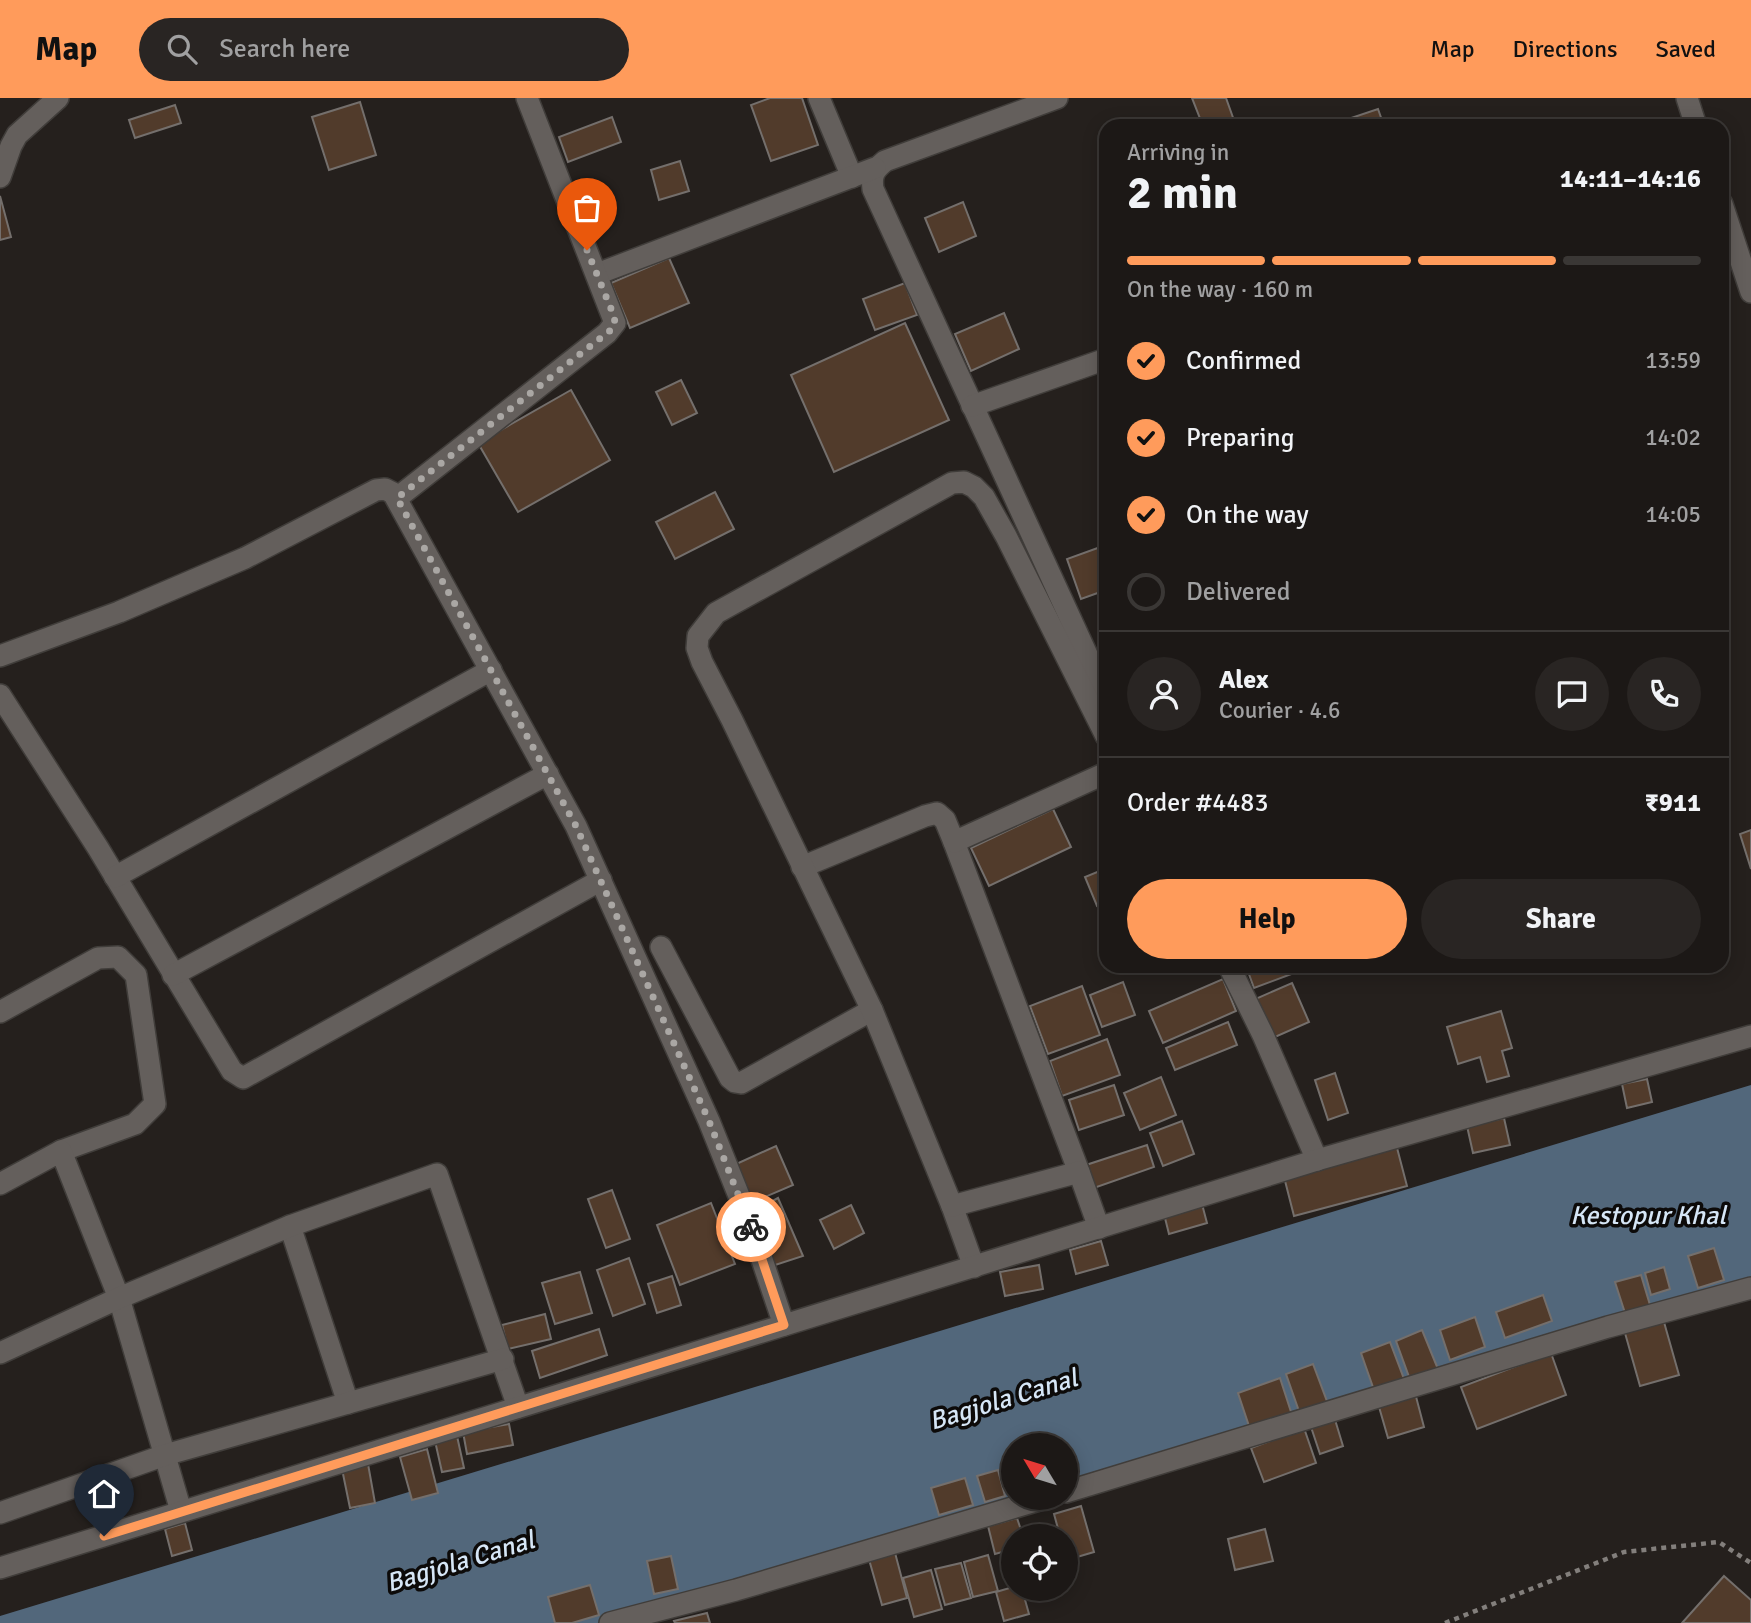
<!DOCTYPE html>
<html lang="en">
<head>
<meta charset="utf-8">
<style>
  :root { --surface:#1c1816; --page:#292523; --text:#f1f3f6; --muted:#a0a0a1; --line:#3a3735; --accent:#ff9b5b }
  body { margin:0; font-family:Signika,sans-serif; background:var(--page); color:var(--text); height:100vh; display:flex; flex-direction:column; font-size:26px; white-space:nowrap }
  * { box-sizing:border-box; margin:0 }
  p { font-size:23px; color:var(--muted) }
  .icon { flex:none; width:38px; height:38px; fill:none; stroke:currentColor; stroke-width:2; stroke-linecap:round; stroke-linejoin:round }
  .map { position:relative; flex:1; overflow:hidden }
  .drawer { position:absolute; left:1099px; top:21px; width:630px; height:854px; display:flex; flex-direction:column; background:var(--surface); border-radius:21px; box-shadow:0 4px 18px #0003,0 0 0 2px var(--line) }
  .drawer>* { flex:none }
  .needle { width:46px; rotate:308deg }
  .buttons { position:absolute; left:1001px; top:1335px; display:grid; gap:14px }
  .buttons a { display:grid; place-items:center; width:77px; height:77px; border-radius:50%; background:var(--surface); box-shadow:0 4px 18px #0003,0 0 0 2px var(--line); font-size:35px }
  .pin { position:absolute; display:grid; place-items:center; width:60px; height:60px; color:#fff; margin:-72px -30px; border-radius:50% 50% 50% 0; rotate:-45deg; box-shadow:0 0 7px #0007 }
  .pin .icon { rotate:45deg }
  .courier { position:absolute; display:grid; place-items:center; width:70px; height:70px; margin:-35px; border:5px solid #ff9b5b; border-radius:50%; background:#fff; color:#222; box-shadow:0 2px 9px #0007 }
  .head em { font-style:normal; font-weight:700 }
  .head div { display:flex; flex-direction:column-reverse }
  .head { display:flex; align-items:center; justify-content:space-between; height:119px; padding:0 28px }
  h1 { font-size:46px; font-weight:700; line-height:52px }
  .bar { display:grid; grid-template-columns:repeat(4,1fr); gap:10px 7px; align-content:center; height:84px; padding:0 28px }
  .bar i { height:9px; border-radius:5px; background:var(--line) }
  .bar .on { background:var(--accent) }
  .bar p { grid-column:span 4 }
  .line { display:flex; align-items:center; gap:18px; padding:0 28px; border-top:2px solid var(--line) }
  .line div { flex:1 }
  .round { display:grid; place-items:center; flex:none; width:74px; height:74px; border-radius:37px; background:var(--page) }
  ol { padding:0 28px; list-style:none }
  li { display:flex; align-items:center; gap:21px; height:77px }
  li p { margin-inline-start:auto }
  li .icon { padding:7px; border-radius:50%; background:var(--accent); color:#111; stroke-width:4 }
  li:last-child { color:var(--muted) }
  li i { width:38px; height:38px; border:4px solid var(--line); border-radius:50% }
  .button { display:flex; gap:14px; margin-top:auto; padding:14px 28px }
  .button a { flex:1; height:80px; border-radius:42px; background:var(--accent); color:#111; font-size:28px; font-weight:700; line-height:80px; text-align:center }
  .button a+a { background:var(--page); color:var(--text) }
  header { display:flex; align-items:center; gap:42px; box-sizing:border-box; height:98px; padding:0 35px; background:var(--accent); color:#111 }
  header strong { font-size:33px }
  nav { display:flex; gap:38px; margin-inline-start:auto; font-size:24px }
  .search { width:490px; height:63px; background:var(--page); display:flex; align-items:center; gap:18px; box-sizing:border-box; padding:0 24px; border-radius:38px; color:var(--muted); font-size:26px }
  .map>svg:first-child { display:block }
</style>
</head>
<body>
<header>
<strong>Map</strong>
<div class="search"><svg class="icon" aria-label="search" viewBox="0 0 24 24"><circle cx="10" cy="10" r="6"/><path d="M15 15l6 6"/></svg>Search here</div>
<nav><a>Map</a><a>Directions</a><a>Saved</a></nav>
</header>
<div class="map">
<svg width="1751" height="1525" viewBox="0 0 1751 1525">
  <rect width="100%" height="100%" fill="#25201d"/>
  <polygon fill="#52677b" points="1751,987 1751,1184 1066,1388 1066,1348 1013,1348 1013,1400 605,1525 0,1525 0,1518"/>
  <g fill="#513b2b" stroke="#746f6c" stroke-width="2">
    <polygon points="770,0 802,0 818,47 771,63 751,7"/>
    <polygon points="1192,0 1226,0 1236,28 1203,28"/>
    <polygon points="360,4 376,57 329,72 312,19"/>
    <polygon points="175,7 181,25 135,40 129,22"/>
    <polygon points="1378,11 1384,28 1334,28 1333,26"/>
    <polygon points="612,19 621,44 568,64 559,39"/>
    <polygon points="680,63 689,93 659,102 651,72"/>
    <polygon points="0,98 11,139 0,142"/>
    <polygon points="963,104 976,138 939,154 925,120"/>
    <polygon points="669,160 689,205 630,230 611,185"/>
    <polygon points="905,185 917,217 875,232 863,201"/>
    <polygon points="1004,215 1019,251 971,273 955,236"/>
    <polygon points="905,225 949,322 834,374 791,277"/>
    <polygon points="681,282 697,315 672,327 656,294"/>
    <polygon points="571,292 610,362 518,414 478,345"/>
    <polygon points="715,394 734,431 675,461 656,424"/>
    <polygon points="1106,447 1106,492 1081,501 1067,461"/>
    <polygon points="1053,711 1071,749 989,788 971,750"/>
    <polygon points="1751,732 1751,771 1740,736"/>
    <polygon points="1102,772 1106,782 1106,804 1097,808 1085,779"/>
    <polygon points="1246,868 1313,868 1254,890"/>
    <polygon points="1223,881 1236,913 1163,945 1149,913"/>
    <polygon points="1123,884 1135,917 1102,929 1090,897"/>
    <polygon points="1292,885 1309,924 1268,942 1251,903"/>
    <polygon points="1082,888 1100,937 1048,956 1030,908"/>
    <polygon points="1501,913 1512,950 1502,953 1509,978 1487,984 1480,959 1458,966 1447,929"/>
    <polygon points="1228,924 1237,947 1175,972 1166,950"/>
    <polygon points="1107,941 1120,977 1062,998 1050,963"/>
    <polygon points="1335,975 1348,1015 1328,1022 1315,982"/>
    <polygon points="1161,979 1176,1017 1140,1032 1124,995"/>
    <polygon points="1647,981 1652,1004 1627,1010 1622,986"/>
    <polygon points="1114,987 1124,1017 1079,1032 1069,1002"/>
    <polygon points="1504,1020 1510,1047 1473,1055 1467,1028"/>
    <polygon points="1182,1023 1194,1056 1163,1068 1150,1035"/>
    <polygon points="1396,1046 1407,1088 1294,1118 1283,1075"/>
    <polygon points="1147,1047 1154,1069 1091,1091 1083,1068"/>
    <polygon points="776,1048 793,1087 751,1105 734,1067"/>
    <polygon points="612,1092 630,1141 606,1150 588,1101"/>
    <polygon points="778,1100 803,1158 769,1169 750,1115"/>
    <polygon points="711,1105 735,1166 680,1187 657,1127"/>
    <polygon points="1202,1106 1207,1125 1169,1136 1164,1116"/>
    <polygon points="851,1107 864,1135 834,1151 820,1122"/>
    <polygon points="1101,1143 1108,1167 1076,1176 1070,1152"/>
    <polygon points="1714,1150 1724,1182 1698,1190 1688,1158"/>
    <polygon points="629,1160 645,1206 613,1218 597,1172"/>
    <polygon points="1039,1167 1043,1191 1005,1198 1000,1174"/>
    <polygon points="1664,1169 1670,1191 1651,1197 1645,1175"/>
    <polygon points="580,1174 592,1215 555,1226 542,1185"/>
    <polygon points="1641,1177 1650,1207 1625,1215 1615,1184"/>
    <polygon points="672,1178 681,1207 657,1215 648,1186"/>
    <polygon points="1543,1197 1552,1223 1505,1240 1496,1214"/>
    <polygon points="545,1216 551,1241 508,1251 502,1227"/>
    <polygon points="1662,1217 1679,1277 1640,1288 1623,1228"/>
    <polygon points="1475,1219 1485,1249 1450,1262 1440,1232"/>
    <polygon points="599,1231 607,1257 540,1280 532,1253"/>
    <polygon points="1422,1232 1440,1276 1412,1287 1396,1243"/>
    <polygon points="1390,1244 1404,1281 1374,1292 1361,1255"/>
    <polygon points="1551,1255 1566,1297 1477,1331 1461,1289"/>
    <polygon points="1313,1266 1328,1306 1300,1316 1286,1276"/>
    <polygon points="1280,1280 1292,1317 1250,1331 1238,1295"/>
    <polygon points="1414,1291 1424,1329 1388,1340 1377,1302"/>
    <polygon points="1333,1315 1343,1348 1320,1356 1309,1323"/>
    <polygon points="509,1326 513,1347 467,1356 463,1334"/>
    <polygon points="1304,1330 1316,1365 1264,1384 1251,1350"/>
    <polygon points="457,1338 464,1370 442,1374 435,1343"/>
    <polygon points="427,1351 438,1395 412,1402 400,1359"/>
    <polygon points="368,1366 375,1405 350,1410 342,1371"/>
    <polygon points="998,1372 1005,1398 985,1404 977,1378"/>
    <polygon points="965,1380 973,1407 939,1417 931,1390"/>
    <polygon points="1081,1408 1094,1454 1067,1462 1066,1438 1060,1438 1054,1416"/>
    <polygon points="1017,1420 1023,1438 1013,1438 1013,1451 995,1456 988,1428"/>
    <polygon points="185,1425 192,1452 172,1458 165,1431"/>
    <polygon points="1265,1431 1273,1463 1235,1472 1228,1441"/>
    <polygon points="894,1451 907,1500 882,1507 868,1458"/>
    <polygon points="988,1457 998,1493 973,1499 964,1464"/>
    <polygon points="671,1458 678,1491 654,1496 647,1463"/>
    <polygon points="961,1465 971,1500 945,1507 935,1471"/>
    <polygon points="931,1472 942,1511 914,1519 903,1480"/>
    <polygon points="1724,1478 1751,1502 1751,1525 1682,1525"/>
    <polygon points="590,1487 599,1517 572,1525 555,1525 548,1499"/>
    <polygon points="1013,1489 1022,1491 1029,1516 1004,1523 996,1494"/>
    <polygon points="707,1515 710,1525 675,1525 674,1523"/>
  </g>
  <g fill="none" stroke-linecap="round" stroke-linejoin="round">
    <g stroke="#403d3a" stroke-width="24">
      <g id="minor">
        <polyline points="819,0 852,79"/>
        <path d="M1057,0L885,63C874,72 871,77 873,91L1106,598"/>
        <polyline points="1687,0 1696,28"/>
        <polyline points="0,79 11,48 17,37 58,0"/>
        <polyline points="1722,106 1751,194"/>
        <polyline points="597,176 875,70"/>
        <polyline points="972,308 1106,261"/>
        <polyline points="397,400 607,235 615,225 527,0"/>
        <polyline points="0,558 119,514 245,460 376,392 385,391 393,395 576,728 709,1023 749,1123 784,1227"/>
        <polyline points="0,597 98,750 232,973 243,980 601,782"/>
        <polyline points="954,744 1079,1074"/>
        <polyline points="802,769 925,718 937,715 945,722 954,744 1106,675"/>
        <polyline points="115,779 491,572"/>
        <polyline points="661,849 730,980 735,984 741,985 872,912"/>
        <polyline points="1229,868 1263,937 1317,1062"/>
        <polyline points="173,877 548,676"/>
        <polyline points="0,914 98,860 118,859 136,877 155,1006 135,1026 61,1053"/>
        <polyline points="0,1086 61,1053 119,1200 181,1413"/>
        <polyline points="952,1108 974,1169"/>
        <polyline points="290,1128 348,1305"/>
        <polyline points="1099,1130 1079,1074 952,1108 872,912 732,622 702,564 697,550 698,538 716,515 952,385 964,384 974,389 984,399 1006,438 1106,638"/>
        <polyline points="0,1255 119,1200 290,1128 437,1076 518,1309"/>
        <polyline points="1066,1394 1608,1229 1751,1190"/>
        <polyline points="0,1415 165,1357 503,1261"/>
        <polyline points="0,1470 1317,1062 1751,938"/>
        <polyline points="610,1525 736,1492 1046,1400"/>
      </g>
    </g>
    <polyline stroke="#837f7c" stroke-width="4.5" stroke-dasharray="5 5" stroke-linecap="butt" points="1445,1525 1624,1454 1719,1444 1751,1465"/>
    <use href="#minor" stroke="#645f5c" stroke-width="21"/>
  </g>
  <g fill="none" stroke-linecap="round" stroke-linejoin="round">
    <polyline stroke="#aaa7a4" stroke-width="7" stroke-dasharray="0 12.6" points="587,152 614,218 615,225 612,231 397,400 576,728 709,1023 751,1129"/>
    <polyline stroke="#ff9b5b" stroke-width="9" points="104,1438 784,1227 751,1129"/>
  </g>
  <g text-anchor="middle" stroke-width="7" stroke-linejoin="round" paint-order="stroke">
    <g font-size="26" font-style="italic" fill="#d6e6f6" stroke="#0c0a09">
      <text x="1648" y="1126">Kestopur Khal</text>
      <text transform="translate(1003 1301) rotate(-17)" y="9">Bagjola Canal</text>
      <text transform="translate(460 1463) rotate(-17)" y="9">Bagjola Canal</text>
    </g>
  </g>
</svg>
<div class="buttons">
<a><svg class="needle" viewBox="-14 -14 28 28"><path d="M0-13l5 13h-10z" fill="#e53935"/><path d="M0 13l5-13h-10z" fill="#a0a0a1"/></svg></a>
<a><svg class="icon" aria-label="locate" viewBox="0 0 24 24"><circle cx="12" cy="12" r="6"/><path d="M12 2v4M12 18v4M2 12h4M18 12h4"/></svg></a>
</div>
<div class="pin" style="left:587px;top:152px;background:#ea580c"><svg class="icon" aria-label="bag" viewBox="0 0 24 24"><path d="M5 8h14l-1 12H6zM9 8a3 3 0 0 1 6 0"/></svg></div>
<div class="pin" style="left:104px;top:1438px;background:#1f2937"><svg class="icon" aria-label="home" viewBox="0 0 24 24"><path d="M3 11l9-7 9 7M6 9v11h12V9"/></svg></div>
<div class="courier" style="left:751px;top:1129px"><svg class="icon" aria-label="bike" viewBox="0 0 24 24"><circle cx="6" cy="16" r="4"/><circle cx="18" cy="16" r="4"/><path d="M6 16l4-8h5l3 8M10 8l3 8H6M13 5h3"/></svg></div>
<section class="drawer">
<div class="head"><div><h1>2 min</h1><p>Arriving in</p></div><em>14:11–14:16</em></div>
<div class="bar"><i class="on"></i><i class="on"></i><i class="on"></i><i></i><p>On the way · 160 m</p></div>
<ol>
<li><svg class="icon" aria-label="check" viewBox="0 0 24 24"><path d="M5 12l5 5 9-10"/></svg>Confirmed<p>13:59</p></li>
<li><svg class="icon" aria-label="check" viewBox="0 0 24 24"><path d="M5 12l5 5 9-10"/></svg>Preparing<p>14:02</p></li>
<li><svg class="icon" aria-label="check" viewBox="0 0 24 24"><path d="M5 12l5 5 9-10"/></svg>On the way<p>14:05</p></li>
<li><i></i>Delivered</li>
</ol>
<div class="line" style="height:126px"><a class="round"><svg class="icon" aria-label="person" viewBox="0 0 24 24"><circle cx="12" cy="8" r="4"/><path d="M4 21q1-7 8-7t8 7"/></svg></a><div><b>Alex</b><p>Courier · 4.6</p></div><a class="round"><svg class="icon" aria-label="chat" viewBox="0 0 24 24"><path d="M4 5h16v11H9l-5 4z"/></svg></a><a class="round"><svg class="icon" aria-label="phone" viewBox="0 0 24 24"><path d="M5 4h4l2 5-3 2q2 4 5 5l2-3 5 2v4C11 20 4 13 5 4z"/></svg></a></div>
<div class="line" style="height:91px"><div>Order #4483</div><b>₹911</b></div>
<div class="button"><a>Help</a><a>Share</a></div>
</section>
</div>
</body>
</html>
